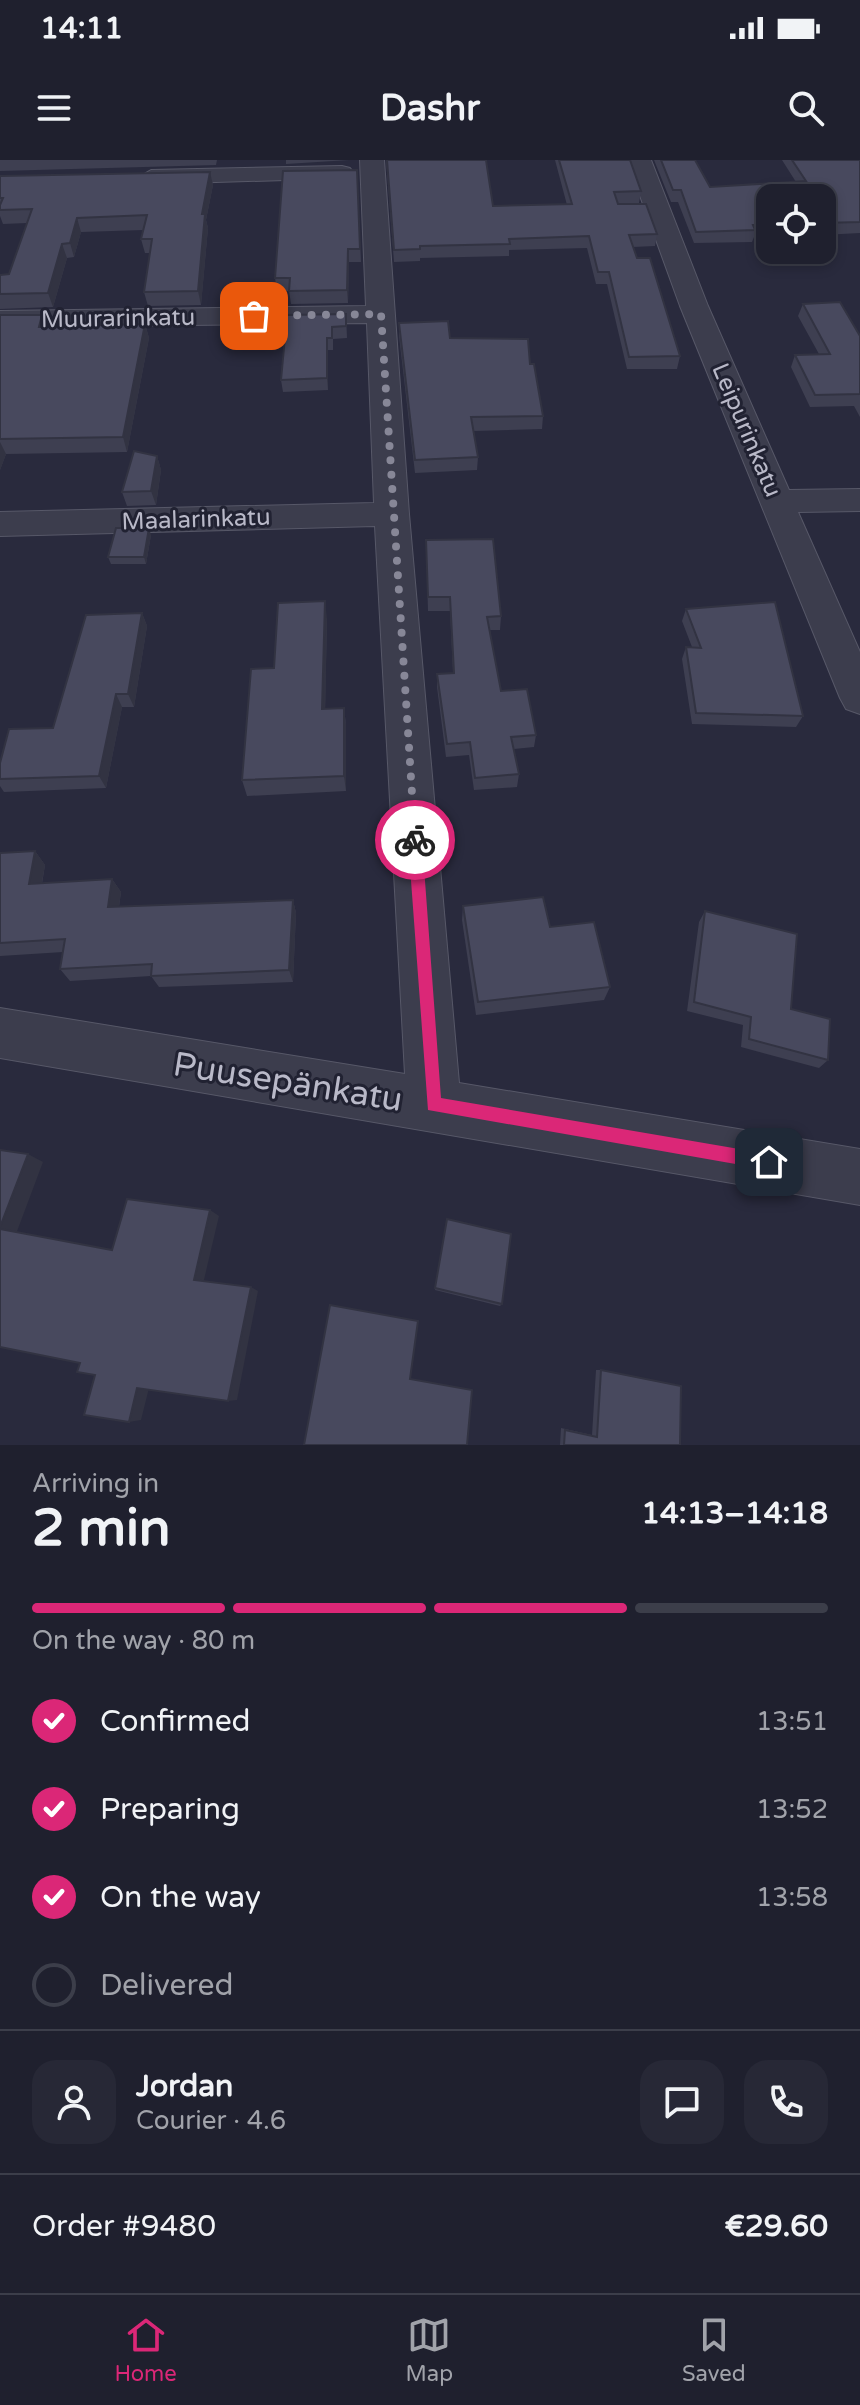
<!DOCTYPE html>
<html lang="en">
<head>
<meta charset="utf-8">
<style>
  :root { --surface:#1f202e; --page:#272836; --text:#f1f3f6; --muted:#a1a3aa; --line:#3c3e4a; --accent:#db2777 }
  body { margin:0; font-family:"Varela Round",sans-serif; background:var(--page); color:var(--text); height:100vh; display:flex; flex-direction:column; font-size:30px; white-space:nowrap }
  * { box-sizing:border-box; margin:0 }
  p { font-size:26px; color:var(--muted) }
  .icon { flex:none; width:44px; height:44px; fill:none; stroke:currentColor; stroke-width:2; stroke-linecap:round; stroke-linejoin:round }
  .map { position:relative; height:1285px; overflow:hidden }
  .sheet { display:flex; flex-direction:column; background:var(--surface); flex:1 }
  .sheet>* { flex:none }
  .controls { position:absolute; left:756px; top:24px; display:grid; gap:16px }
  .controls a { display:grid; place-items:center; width:80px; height:80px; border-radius:16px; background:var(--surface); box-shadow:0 4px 12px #0003,0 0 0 2px var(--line); font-size:40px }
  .pin { position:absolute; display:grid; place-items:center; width:68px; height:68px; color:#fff; margin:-34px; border-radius:16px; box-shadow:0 4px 12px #0006 }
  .courier { position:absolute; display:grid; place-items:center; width:80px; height:80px; margin:-40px; border:6px solid #db2777; border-radius:50%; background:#fff; color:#222; box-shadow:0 2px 10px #0007 }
  .overview em { font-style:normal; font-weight:700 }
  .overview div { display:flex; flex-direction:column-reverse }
  .overview { display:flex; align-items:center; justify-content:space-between; height:136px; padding:0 32px }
  h1 { font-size:52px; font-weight:700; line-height:60px }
  .bar { display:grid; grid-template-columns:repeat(4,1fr); gap:12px 8px; align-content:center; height:96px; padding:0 32px }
  .bar i { height:10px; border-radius:6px; background:var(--line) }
  .bar .selected { background:var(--accent) }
  .bar p { grid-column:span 4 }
  .line { display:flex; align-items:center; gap:20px; padding:0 32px; border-top:2px solid var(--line) }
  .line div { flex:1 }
  .round { display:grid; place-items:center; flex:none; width:84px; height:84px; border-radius:24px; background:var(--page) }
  ol { padding:0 32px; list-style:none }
  li { display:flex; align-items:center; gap:24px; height:88px }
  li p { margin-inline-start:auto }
  li .icon { padding:8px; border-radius:50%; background:var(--accent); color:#fff; stroke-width:4 }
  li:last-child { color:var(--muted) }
  li i { width:44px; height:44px; border:4px solid var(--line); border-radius:50% }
  .status { display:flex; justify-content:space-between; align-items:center; height:56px; padding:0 40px; background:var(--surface); direction:ltr }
  .status svg { height:22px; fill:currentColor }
  header { display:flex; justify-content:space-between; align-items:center; height:104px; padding:0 32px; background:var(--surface); font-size:36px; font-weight:700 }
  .tab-bar { display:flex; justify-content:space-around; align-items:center; height:112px; border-top:2px solid var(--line); background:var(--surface); font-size:22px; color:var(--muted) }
  .tab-bar a { display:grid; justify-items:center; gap:4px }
  .tab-bar .selected { color:var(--accent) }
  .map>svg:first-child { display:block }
</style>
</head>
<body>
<div class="status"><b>14:11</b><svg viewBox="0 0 49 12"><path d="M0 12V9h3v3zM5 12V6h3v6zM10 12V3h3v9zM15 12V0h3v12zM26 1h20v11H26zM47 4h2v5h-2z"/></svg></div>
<header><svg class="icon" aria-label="menu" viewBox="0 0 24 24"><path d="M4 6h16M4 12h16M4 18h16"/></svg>Dashr<svg class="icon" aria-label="search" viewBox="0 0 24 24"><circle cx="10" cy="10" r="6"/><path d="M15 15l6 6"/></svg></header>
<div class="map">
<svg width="860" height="1285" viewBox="0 0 860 1285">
  <rect width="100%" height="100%" fill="#292a3d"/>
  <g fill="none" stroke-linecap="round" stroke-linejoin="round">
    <g stroke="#575868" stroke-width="2">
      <g id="minor">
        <polygon points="360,0 384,0 409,354 459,923 860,989 860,1045 0,898 0,848 405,914 375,366 0,376 0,352 374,343 367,163 0,167 0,151 366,146"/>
        <polygon points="627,0 651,0 708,146 789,330 860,329 860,351 798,352 860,492 860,554 846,549 840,538 680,146"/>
        <polygon points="342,6 350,8 354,13 350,18 151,24 139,17 151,10"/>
      </g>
    </g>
    <use href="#minor" fill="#3c3d4d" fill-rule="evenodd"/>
  </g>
  <g fill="#3e3f51">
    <polygon points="0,0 217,0 216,5 0,11"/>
    <polygon points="286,0 349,0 286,4"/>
    <polygon points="386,0 493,46 567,45 555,0 630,0 641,31 639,43 618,43 657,74 655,86 633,87 680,196 677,209 627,209 607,124 596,124 587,88 509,90 509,96 420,98 420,101 394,102"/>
    <polygon points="654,0 695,0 710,27 796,22 782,0 860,0 860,73 822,75 822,38 770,38 770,76 754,77 752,82 694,83 678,42 671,42"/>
    <polygon points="357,10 361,102 349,102 348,143 291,144 289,131 277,131 275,118"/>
    <polygon points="210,12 213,25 206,60 208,68 201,145 148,146 144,132 150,93 145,93 141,79 143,70 81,72 74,97 67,98 53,147 0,149 0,115 9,114 27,63 3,64 0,56 0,16"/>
    <polygon points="803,144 860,176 860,257 854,246 810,247 791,207 795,195 819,194 798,156"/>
    <polygon points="346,154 347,178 333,179 333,190 328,190 328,230 283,232 281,220 287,155"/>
    <polygon points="0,155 42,155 46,167 145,164 149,178 127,292 6,294 0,310"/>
    <polygon points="399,163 530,204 543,256 542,269 473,271 478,297 477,310 415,313 399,176"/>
    <polygon points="157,296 161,310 156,345 127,346 122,332"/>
    <polygon points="151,375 146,404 111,404 108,397"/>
    <polygon points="426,380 501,456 500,470 490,470 501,531 536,575 534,587 514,589 519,614 517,627 474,630 469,595 446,597 437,527 437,514 453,513 450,451 428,451"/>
    <polygon points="686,449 803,556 796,567 692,564 682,499 686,487 692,487 682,461"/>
    <polygon points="142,453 147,466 134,547 122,547 106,628 4,632 0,626 0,603 53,568"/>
    <polygon points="327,459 325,549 344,548 346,565 346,631 247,636 242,620 274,508"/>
    <polygon points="35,691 45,705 42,724 112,719 121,732 119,747 293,740 296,753 293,822 159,827 151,816 70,821 60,809 63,792 0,796 0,693"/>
    <polygon points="463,746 610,827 604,840 476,855 462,760"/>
    <polygon points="705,751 791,849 828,900 819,908 741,887 743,865 687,851 699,762"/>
    <polygon points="447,1059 502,1144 500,1146 435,1130"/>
    <polygon points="596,1210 601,1210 680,1285 560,1285 561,1268 592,1275"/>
  </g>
  <g fill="#323342">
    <polygon points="210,12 213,25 206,60 208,68 201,145 198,131 202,54"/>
    <polygon points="77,58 81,72 74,97 70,83"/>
    <polygon points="62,84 67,98 53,147 48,133"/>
    <polygon points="348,89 349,102 348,143 347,130"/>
    <polygon points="42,155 47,169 39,167"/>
    <polygon points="145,164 149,178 127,292 123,277"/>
    <polygon points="327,178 328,190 328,230 327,218"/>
    <polygon points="0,282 6,294 0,310"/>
    <polygon points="157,296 161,310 156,345 151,331"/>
    <polygon points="149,368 151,375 146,404 144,397"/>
    <polygon points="325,441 327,459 325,565 322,549"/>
    <polygon points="142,453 147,466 134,547 128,534"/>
    <polygon points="116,534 122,547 106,628 99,616"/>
    <polygon points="344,548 346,565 346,631 344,616"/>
    <polygon points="35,691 45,705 39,738 29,724"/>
    <polygon points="112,719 121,732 117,760 108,747"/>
    <polygon points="293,740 296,753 293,822 289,810"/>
    <polygon points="28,994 43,1002 16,1074 0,1069 0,1067"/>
    <polygon points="210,1050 219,1056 203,1124 194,1120"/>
    <polygon points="251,1127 258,1131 237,1240 228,1241"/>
    <polygon points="137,1228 149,1228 141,1260 129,1262"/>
  </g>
  <g fill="#48495e" stroke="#323342" stroke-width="2">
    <polygon points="387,0 486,0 493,46 572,44 559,0 630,0 641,31 614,32 618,44 646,44 657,74 629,75 637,98 650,98 680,196 629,197 609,112 598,112 589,76 509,79 510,84 420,86 420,89 394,90"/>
    <polygon points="661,0 695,0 710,27 806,21 792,0 860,0 860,62 822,63 822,38 770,38 770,65 753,65 755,70 696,72 681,30 673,30"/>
    <polygon points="357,10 360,89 348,89 347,130 289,131 290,118 275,118 283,11"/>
    <polygon points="210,12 202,54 205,54 198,131 144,132 152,79 141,79 147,55 77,58 70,83 62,84 48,133 0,134 0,115 9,114 32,49 0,50 0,45 3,38 0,38 0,16"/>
    <polygon points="840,142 860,176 860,234 815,235 795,195 830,194 803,144"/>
    <polygon points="346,154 346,166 332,167 332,178 327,178 327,218 281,220 287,155"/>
    <polygon points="0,155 42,155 39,167 145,164 123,277 0,279"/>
    <polygon points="448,161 450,178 528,179 530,204 534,204 543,256 471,257 478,297 415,300 399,163"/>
    <polygon points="134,291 157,296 151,331 122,332"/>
    <polygon points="116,368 149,368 144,397 108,397"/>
    <polygon points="493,379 501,456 487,457 501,531 527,529 536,575 511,577 519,614 475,618 470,582 447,584 437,514 454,513 450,437 428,437 426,380"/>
    <polygon points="325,441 322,549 344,548 344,616 242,620 251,509 274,508 278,443"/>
    <polygon points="775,442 803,556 696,553 686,487 701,488 686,449"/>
    <polygon points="142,453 128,534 116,534 99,616 0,619 0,603 9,569 53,568 86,455"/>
    <polygon points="35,691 29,724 112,719 108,747 293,740 289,810 151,816 152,804 60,809 65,779 0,783 0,693"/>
    <polygon points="543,737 550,767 594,762 610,827 478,842 463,746"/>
    <polygon points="705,751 797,774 791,849 830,859 828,900 749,879 751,857 694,842"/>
    <polygon points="0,990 28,994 0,1067"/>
    <polygon points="127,1039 210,1050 194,1120 251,1127 228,1241 137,1228 129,1262 84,1255 95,1215 77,1212 80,1203 0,1187 0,1069 112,1090"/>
    <polygon points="447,1059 511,1074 502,1144 435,1128"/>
    <polygon points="330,1145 418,1161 410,1219 472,1230 467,1285 304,1285"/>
    <polygon points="601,1210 681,1226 680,1285 564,1285 565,1270 597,1277"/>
  </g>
  <polygon fill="#db2777" points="415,674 422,680 441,938 769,994 777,1002 774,1008 769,1010 428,950 408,680"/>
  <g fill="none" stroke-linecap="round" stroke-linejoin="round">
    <polyline stroke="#878797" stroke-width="8" stroke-dasharray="0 14.4" points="254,156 381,154 415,680"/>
  </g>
  <g text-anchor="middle" stroke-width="6" stroke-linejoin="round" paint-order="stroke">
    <g font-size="24" fill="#b9b9c8" stroke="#212232">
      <text transform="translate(118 158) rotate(-1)" y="8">Muurarinkatu</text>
      <text transform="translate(747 270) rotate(67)" y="8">Leipurinkatu</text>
      <text transform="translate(196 359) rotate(-2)" y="8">Maalarinkatu</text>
    </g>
    <g font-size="34" fill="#b9b9c8" stroke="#212232">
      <text transform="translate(288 921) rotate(9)" y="12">Puusepänkatu</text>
    </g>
  </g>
</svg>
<div class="controls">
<a><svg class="icon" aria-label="locate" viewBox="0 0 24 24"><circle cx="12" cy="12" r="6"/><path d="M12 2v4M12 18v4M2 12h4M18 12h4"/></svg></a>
</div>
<div class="pin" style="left:254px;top:156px;background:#ea580c"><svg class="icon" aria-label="bag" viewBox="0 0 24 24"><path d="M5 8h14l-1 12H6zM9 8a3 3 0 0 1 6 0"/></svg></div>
<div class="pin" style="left:769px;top:1002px;background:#1f2937"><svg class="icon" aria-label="home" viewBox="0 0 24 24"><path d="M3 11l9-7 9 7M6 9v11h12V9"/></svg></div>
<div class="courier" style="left:415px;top:680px"><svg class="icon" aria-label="bike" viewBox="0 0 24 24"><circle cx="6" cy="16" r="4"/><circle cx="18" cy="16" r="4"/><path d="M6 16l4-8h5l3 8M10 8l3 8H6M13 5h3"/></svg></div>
</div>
<section class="sheet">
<div class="overview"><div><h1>2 min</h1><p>Arriving in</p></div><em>14:13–14:18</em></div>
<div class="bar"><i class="selected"></i><i class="selected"></i><i class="selected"></i><i></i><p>On the way · 80 m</p></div>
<ol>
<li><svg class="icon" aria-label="check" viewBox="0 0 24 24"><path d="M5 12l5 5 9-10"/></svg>Confirmed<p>13:51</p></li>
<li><svg class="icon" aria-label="check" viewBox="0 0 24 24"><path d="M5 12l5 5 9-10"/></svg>Preparing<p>13:52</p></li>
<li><svg class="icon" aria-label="check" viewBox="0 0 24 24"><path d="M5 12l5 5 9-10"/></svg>On the way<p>13:58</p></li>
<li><i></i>Delivered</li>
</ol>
<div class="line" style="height:144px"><a class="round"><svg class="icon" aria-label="person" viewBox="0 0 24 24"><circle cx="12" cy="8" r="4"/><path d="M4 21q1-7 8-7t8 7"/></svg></a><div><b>Jordan</b><p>Courier · 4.6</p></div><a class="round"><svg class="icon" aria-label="chat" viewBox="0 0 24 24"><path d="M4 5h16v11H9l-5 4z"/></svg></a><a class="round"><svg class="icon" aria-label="phone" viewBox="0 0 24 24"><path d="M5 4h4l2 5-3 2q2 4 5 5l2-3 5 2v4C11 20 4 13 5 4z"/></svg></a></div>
<div class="line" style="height:104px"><div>Order #9480</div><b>€29.60</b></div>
</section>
<nav class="tab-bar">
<a class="selected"><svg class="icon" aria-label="home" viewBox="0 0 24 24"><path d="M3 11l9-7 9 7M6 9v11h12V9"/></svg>Home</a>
<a><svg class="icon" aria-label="map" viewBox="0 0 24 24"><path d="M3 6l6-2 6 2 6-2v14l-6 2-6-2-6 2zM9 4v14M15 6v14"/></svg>Map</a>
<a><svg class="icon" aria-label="saved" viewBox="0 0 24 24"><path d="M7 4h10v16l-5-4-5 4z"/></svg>Saved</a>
</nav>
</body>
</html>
